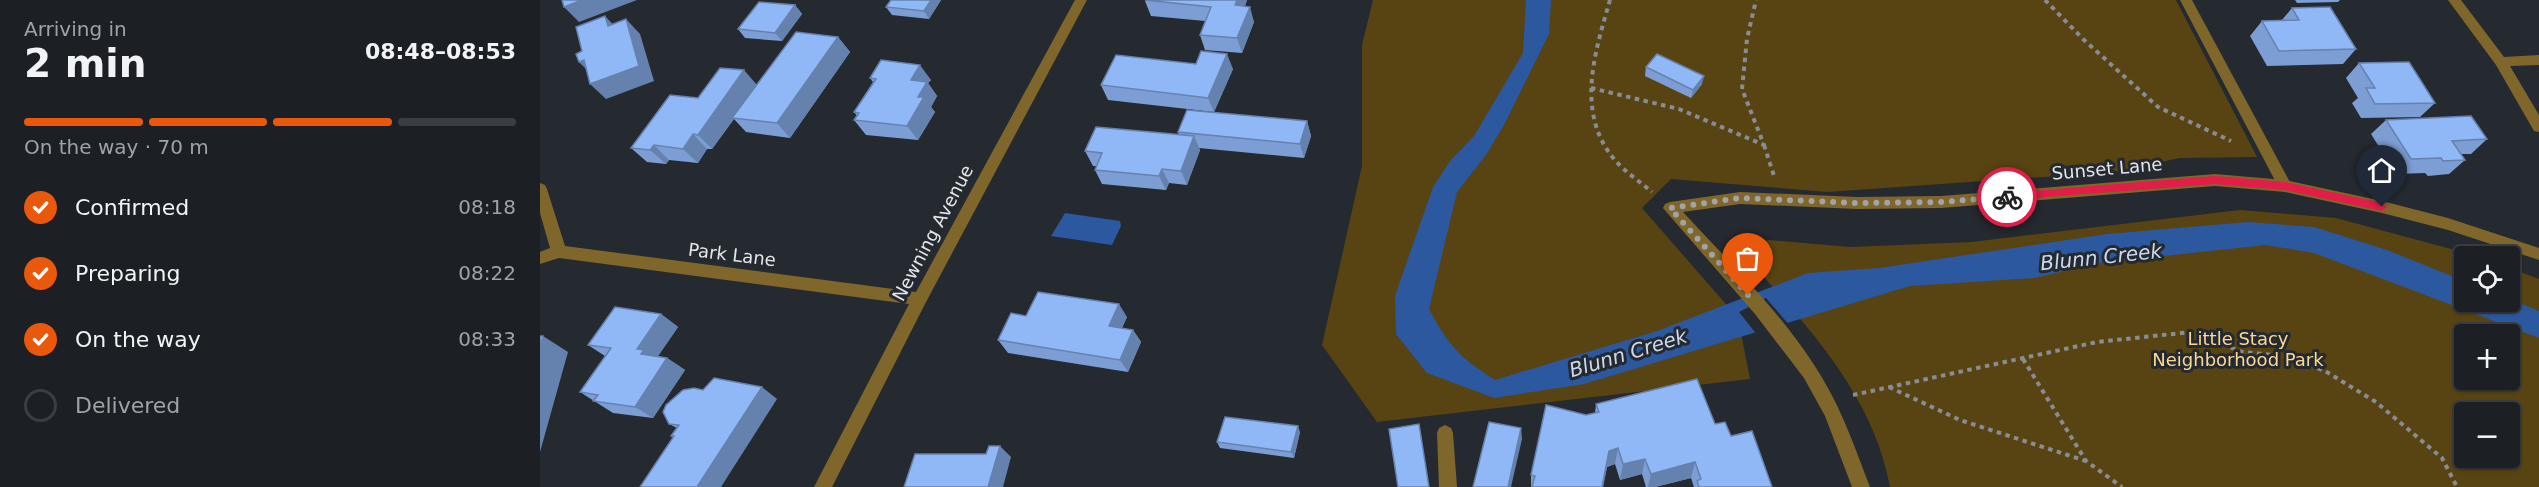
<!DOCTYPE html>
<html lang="en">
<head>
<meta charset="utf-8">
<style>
  :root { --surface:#1c1f24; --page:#25272c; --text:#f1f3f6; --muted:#a0a2a6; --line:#3a3d41; --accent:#ea580c }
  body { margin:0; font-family:"DejaVu Sans",sans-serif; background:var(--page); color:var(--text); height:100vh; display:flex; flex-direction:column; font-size:22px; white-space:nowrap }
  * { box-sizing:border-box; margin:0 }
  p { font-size:20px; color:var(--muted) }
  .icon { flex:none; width:33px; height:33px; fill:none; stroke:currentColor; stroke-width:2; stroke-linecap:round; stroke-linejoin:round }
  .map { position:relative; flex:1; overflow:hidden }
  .side { display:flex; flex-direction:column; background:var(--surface); width:540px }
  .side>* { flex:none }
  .controls { position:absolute; left:1914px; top:246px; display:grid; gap:12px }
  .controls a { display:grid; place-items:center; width:66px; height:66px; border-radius:6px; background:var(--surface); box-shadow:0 2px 4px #0004,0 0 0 2px var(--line); font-size:30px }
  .pin { position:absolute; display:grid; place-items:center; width:51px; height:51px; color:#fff; margin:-62px -26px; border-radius:50% 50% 50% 0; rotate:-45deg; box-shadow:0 0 6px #0007 }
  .pin .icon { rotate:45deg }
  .courier { position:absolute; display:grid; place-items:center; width:60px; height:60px; margin:-30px; border:4px solid #e11d48; border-radius:50%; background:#fff; color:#222; box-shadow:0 2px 8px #0007 }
  .summary em { font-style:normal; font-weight:700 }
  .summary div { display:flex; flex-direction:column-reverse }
  .summary { display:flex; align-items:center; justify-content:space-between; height:102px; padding:0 24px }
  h1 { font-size:39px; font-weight:700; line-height:45px }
  .bar { display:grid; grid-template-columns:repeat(4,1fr); gap:9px 6px; align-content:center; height:72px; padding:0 24px }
  .bar i { height:8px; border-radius:4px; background:var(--line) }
  .bar .active { background:var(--accent) }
  .bar p { grid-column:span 4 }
  ol { padding:0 24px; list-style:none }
  li { display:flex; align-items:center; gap:18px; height:66px }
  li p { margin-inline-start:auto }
  li .icon { padding:6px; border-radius:50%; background:var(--accent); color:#fff; stroke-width:4 }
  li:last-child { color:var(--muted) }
  li i { width:33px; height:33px; border:3px solid var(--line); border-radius:50% }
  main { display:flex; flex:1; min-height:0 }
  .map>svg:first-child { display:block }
</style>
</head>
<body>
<main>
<section class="side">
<div class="summary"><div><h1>2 min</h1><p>Arriving in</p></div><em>08:48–08:53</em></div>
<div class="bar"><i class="active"></i><i class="active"></i><i class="active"></i><i></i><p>On the way · 70 m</p></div>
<ol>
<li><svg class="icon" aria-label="check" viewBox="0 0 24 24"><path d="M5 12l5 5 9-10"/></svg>Confirmed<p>08:18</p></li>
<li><svg class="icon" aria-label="check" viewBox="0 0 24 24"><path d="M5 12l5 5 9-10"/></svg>Preparing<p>08:22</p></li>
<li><svg class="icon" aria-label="check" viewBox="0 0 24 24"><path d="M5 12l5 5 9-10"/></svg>On the way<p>08:33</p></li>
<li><i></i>Delivered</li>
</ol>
</section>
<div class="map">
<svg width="1999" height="487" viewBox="0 0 1999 487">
  <rect width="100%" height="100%" fill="#252930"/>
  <g fill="#584412" fill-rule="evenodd">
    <polygon points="833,0 1636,0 1717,157 1640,158 1574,172 1287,192 1131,179 1102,208 1198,318 1210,379 837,422 782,345 822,166 822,45"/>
    <path d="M1700,210L1796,218L1937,256H1924V302H1970V268L1999,279V487H1350C1333,394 1267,326 1207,258L1213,245L1229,240L1311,247L1431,242ZM1924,334H1970V380H1924ZM1924,412H1970V458H1924Z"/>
  </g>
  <g fill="#2b589f">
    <path d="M986,0H1011L1009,34L964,125L946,155L917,192L889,309C909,346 919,357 955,380L1117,331L1268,273L1339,268L1567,234L1708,222L1774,227L1847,250L1924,281V302H1970V299L1999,311V338L1774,253L1726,245L1559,263L1494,278L1370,286L1044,384L954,398L887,373L856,334L855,296L893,187L910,161L934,136L983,53Z"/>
    <polygon points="525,213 580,221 581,226 572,245 511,236"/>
  </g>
  <polygon fill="#252930" points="1226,298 1250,326 1218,336 1199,312"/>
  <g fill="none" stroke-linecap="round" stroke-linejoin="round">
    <g stroke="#898c92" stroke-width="4" stroke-dasharray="4.5 4.5" stroke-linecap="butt">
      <path d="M1070,0C1055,52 1035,112 1074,159C1084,171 1099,181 1112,192"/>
      <polyline points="1505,0 1543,39 1618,107 1691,141"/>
      <polyline points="1051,88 1139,109 1224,145 1202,89 1207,39 1216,0"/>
      <polyline points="1224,145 1234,176"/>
      <polyline points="1483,359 1546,461 1582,487"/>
      <polyline points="1349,387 1420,420 1546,461"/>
      <polyline points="1313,395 1557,342 1651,332 1702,352 1745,356 1785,371 1836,402 1902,458 1917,487"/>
    </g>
    <g fill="#7f662b" fill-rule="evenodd">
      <polygon points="1640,0 1652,0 1752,186 1750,190 1740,190"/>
      <polygon points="905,425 911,428 913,433 917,487 899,487 897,433 899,428"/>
    </g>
    <g fill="#7f662b" fill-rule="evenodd">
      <polygon points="535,0 547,0 385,304 292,487 274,487 369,304 19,258 0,264 0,252 10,248 0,213 0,183 5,185 7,189 25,246 376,292"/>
      <polygon points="1908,0 1921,0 1964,57 1999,55 1999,65 1970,66 1999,115 1999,132 1994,131 1956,65"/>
      <path d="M1675,174L1745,180L1842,201L1908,218L1999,248V260L1908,230L1842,213L1745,192L1675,186L1401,208L1317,209L1200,204L1143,212C1192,265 1248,319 1284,381C1304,415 1316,451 1330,487H1312L1285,416L1264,378L1215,314L1123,208L1125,204L1130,202L1200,192L1317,197L1401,196Z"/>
    </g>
  </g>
  <g fill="#7c9ed4">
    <polygon points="401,0 389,19 352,15 346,7"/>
    <polygon points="707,0 705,6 714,22 702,53 665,50 660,35 665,21 611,16 605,1"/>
    <polygon points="1755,0 1800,0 1798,2 1757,3"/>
    <polygon points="255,5 262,14 242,41 205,38 198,29"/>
    <polygon points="1752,8 1816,49 1803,64 1727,66 1710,36 1722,21 1742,20"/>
    <polygon points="298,37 310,52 250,138 206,132 194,119 172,149 167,149 158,163 129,160 126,164 107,162 91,148 158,98 217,85"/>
    <polygon points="1819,63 1895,103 1880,117 1821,118 1812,103 1818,98 1806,78"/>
    <polygon points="656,64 693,69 674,112 568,100 561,85"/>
    <polygon points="1106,67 1162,84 1151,98 1105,76"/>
    <polygon points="330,78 391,80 388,83 397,96 391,107 395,112 378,140 326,135 314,120 317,116 314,112 333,82"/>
    <polygon points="1846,120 1947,139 1931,154 1921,154 1925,160 1909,174 1888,176 1885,173 1856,174 1831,134"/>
    <polygon points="767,121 771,136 764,158 659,148 660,150 647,185 629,183 626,190 562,184 555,170 556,166 553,166 545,151 639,135 638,132"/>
    <polygon points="121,314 138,327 118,356 127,358 145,370 113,418 73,413 40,392 65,356 48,345"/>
    <polygon points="486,316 587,317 582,328 593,330 601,342 588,372 468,353 458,340"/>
    <polygon points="163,390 237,399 134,437 131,436 137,428 129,424"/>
    <polygon points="1056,404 1175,424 1191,436 1232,487 1154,487 1151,478 1115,487 1106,487 1102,474 1080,480 1075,464 1067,467 1063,487 991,487 991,475 1046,415 1055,413"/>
    <polygon points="760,432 754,458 680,448 677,442"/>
  </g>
  <g fill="#6581ad">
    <polygon points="42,0 97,0 39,22 24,7"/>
    <polygon points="391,0 401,0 389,19 384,11"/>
    <polygon points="697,0 707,0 699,20 695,5"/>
    <polygon points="255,5 262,14 242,41 235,33"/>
    <polygon points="710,7 714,22 702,53 697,38"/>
    <polygon points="65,16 80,32 68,26"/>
    <polygon points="86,19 100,34 114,81 66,99 50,84"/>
    <polygon points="298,37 310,52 250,138 237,123"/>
    <polygon points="687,54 693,69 674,112 668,98"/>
    <polygon points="44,60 54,77 39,62"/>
    <polygon points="380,65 391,80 388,83 397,96 391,107 395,112 378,140 367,126 378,97 371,80"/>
    <polygon points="204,70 217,85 192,118 194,119 172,149 158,135"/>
    <polygon points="1164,76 1162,84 1151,98 1153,90"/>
    <polygon points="767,121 771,136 764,158 760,144"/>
    <polygon points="153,134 167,149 158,163 143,149"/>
    <polygon points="654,136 660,150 647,185 641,171"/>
    <polygon points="114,145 129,160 126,164 110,150"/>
    <polygon points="622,169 629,183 626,190 619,176"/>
    <polygon points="579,304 587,317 577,338 569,326"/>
    <polygon points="121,314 138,327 116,359 101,354 97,349"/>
    <polygon points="593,330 601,342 588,372 580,360"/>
    <polygon points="3,336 28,352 0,452 0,347"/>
    <polygon points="127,358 145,370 113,418 95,407"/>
    <polygon points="222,387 237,399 181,487 157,487"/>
    <polygon points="758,426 760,432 754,458 751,452"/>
    <polygon points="981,428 982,439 971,487 968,487"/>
    <polygon points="460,446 471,457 463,487 448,487"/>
    <polygon points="1078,448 1075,464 1067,467 1063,487 1062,487 1069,451"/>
    <polygon points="1105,459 1102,474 1080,480 1083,464"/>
    <polygon points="1155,462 1151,478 1115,487 1108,487 1111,474"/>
  </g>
  <g fill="#90b8f7" stroke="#6581ad" stroke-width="1.5">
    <polygon points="22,0 42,0 24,7"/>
    <polygon points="351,0 391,0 384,11 346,7"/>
    <polygon points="605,0 697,0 695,5 710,7 697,38 660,35 671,7"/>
    <polygon points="219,2 255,5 235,33 198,29"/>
    <polygon points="1790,7 1816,49 1739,51 1722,21 1759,20 1752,8"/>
    <polygon points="65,16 68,26 86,19 99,66 50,84 44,60 39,62 36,54 42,51 36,27"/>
    <polygon points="256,32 298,37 237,123 192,118"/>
    <polygon points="661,51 687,54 668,98 561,85 576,55 656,64"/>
    <polygon points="1117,54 1164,76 1153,90 1106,67"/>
    <polygon points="341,60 380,65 371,80 387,82 378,97 384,97 367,126 314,120 319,113 314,112 336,79 330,78"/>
    <polygon points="1869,62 1895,103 1835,104 1826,88 1835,88 1819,63"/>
    <polygon points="180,68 204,70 158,135 153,134 143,149 114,145 110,150 91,148 130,95 158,98"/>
    <polygon points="647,110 767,121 760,144 638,132"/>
    <polygon points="1931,116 1947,139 1912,141 1925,160 1903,161 1901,158 1871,159 1846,120"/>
    <polygon points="556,127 654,136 641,171 622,169 619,176 555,170 562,153 545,151"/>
    <polygon points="498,292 579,304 569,326 593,330 580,360 458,340 471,313 486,316"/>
    <polygon points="75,307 121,314 97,349 104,350 101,354 127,358 95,407 53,401 58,395 40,392 71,348 48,345"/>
    <polygon points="0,336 3,336 0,347"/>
    <polygon points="174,378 222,387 157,487 100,487 134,436 131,436 139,425 129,424 123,412 126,405 143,390 154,388 163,390"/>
    <polygon points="1157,379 1175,424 1185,422 1191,436 1212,431 1232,487 1159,487 1157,481 1161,479 1155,462 1111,474 1105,459 1083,464 1078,448 1069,451 1062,487 992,487 995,476 991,475 1006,405 1046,415 1059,412 1056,404"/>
    <polygon points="685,417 758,426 751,452 677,442"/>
    <polygon points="949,422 981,428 968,487 933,487"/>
    <polygon points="879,424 889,487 858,487 849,429"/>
    <polygon points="449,446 460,446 448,487 364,487 375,454 446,454"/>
  </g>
  <polygon fill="#e11d48" points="1675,176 1745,182 1842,203 1847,207 1842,211 1745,190 1675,184 1467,200 1462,197 1467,193"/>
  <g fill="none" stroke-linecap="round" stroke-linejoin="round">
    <polyline stroke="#a0a3a8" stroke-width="6" stroke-dasharray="0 10.8" points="1208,295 1130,208 1200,198 1317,203 1401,202 1467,197"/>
  </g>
  <g text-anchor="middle" stroke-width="6" stroke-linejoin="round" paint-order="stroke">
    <g font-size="18" fill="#e2e5e9" stroke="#252930">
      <text transform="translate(1567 169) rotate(-5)" y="6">Sunset Lane</text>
      <text transform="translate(393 233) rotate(-62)" y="6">Newning Avenue</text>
      <text transform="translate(192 255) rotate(7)" y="6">Park Lane</text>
    </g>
    <g font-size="18" fill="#f9d995" stroke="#252930">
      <text x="1698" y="345">Little Stacy<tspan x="1698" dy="21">Neighborhood Park</tspan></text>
    </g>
    <g font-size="20" font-style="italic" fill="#ccd9ed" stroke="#252930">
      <text transform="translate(1561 257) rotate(-6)" y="7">Blunn Creek</text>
      <text transform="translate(1088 353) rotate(-17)" y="7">Blunn Creek</text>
    </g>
  </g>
</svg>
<div class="controls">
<a><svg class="icon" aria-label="locate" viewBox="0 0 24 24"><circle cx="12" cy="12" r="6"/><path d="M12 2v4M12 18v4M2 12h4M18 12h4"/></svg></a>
<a>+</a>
<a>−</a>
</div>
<div class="pin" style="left:1208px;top:295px;background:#ea580c"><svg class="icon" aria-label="bag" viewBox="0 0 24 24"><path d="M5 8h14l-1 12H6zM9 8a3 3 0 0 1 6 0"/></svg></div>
<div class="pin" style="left:1842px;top:207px;background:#1f2937"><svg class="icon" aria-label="home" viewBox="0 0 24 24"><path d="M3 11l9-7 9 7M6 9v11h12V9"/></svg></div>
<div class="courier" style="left:1467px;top:197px"><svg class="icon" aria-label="bike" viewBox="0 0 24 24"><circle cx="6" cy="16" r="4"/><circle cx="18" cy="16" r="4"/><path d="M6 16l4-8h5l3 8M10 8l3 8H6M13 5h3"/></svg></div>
</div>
</main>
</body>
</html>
